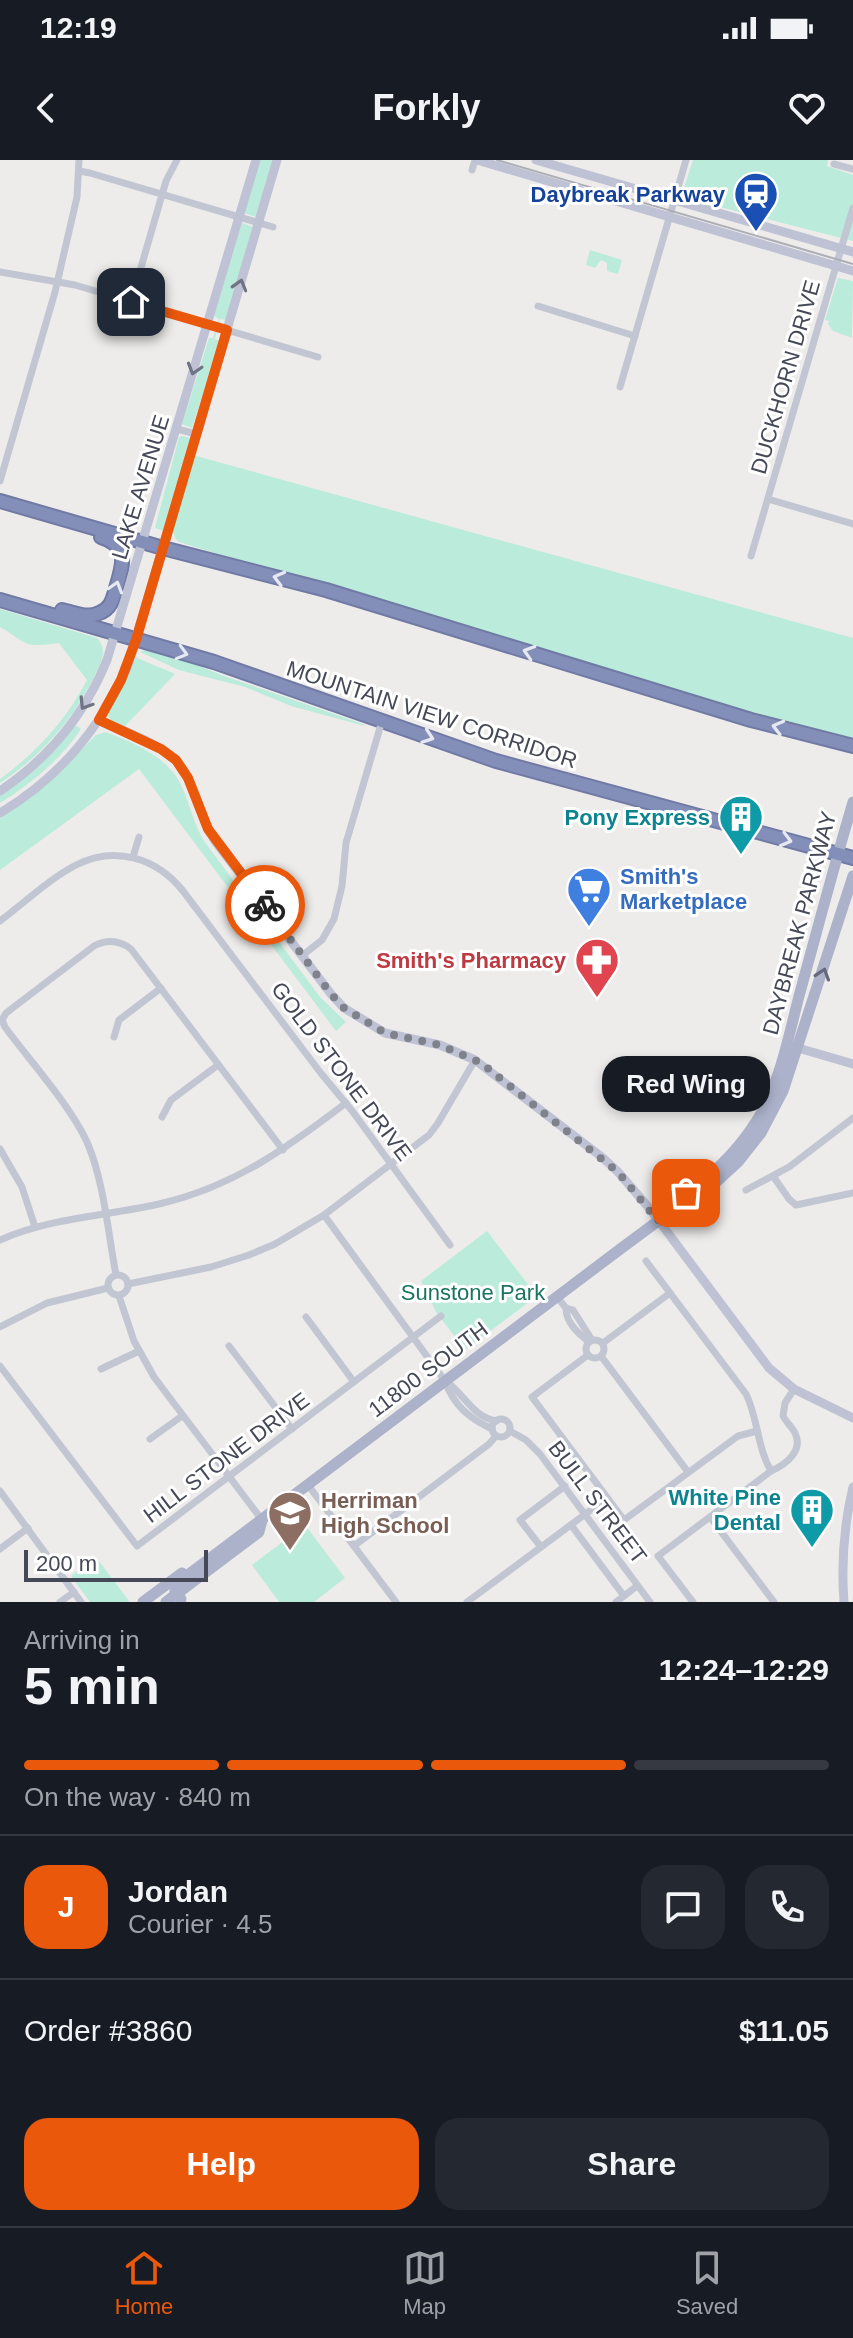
<!DOCTYPE html>
<html lang="en">
<head>
<meta charset="utf-8">
<style>
  :root { --surface:#171b24; --page:#242831; --text:#f1f3f6; --muted:#9ea1a6; --line:#363941; --accent:#ea580c }
  body { margin:0; font-family:Helvetica,sans-serif; background:var(--page); color:var(--text); height:100vh; display:flex; flex-direction:column; font-size:30px; white-space:nowrap }
  * { box-sizing:border-box; margin:0 }
  p { font-size:26px; color:var(--muted) }
  .icon { flex:none; width:44px; height:44px; fill:none; stroke:currentColor; stroke-width:2; stroke-linecap:round; stroke-linejoin:round }
  .map { position:relative; height:1442px; overflow:hidden }
  .sheet { display:flex; flex-direction:column; background:var(--surface); flex:1 }
  .sheet>* { flex:none }
  .scale { position:absolute; left:24px; bottom:20px; width:184px; box-sizing:border-box; padding-left:8px; border:4px solid #454957; border-top:0; font-size:22px; line-height:28px; white-space:nowrap; color:#454957; -webkit-text-stroke:6px #fff; paint-order:stroke }
  .pin { position:absolute; display:grid; place-items:center; width:68px; height:68px; color:#fff; margin:-34px; border-radius:16px; box-shadow:0 4px 12px #0006 }
  .courier { position:absolute; display:grid; place-items:center; width:80px; height:80px; margin:-40px; border:6px solid #ea580c; border-radius:50%; background:#fff; color:#222; box-shadow:0 2px 10px #0007 }
  .bubble { position:absolute; height:56px; border-radius:24px; background:var(--surface); box-shadow:0 4px 12px #0003; font-size:26px; font-weight:600; line-height:56px; text-align:center }
  .overview em { font-style:normal; font-weight:600 }
  .overview div { display:flex; flex-direction:column-reverse }
  .overview { display:flex; align-items:center; justify-content:space-between; height:136px; padding:0 24px }
  h1 { font-size:52px; font-weight:600; line-height:60px }
  .bar { display:grid; grid-template-columns:repeat(4,1fr); gap:12px 8px; align-content:center; height:96px; padding:0 24px }
  .bar i { height:10px; border-radius:6px; background:var(--line) }
  .bar .selected { background:var(--accent) }
  .bar p { grid-column:span 4 }
  .line { display:flex; align-items:center; gap:20px; padding:0 24px; border-top:2px solid var(--line) }
  .line div { flex:1 }
  .round { display:grid; place-items:center; flex:none; width:84px; height:84px; border-radius:24px; background:var(--page) }
  .button { display:flex; gap:16px; margin-top:auto; padding:16px 24px }
  .button a { flex:1; height:92px; border-radius:24px; background:var(--accent); color:#fff; font-size:32px; font-weight:600; line-height:92px; text-align:center }
  .button a+a { background:var(--page); color:var(--text) }
  .status { display:flex; justify-content:space-between; align-items:center; height:56px; padding:0 40px; background:var(--surface); direction:ltr }
  .status svg { height:22px; fill:currentColor }
  header { display:flex; justify-content:space-between; align-items:center; height:104px; padding:0 24px; background:var(--surface); font-size:36px; font-weight:600 }
  .menu { display:flex; justify-content:space-around; align-items:center; height:112px; border-top:2px solid var(--line); background:var(--surface); font-size:22px; color:var(--muted) }
  .menu a { display:grid; justify-items:center; gap:4px }
  .menu .selected { color:var(--accent) }
  .map>svg:first-child { display:block }
</style>
</head>
<body>
<div class="status"><b>12:19</b><svg viewBox="0 0 49 12"><path d="M0 12V9h3v3zM5 12V6h3v6zM10 12V3h3v9zM15 12V0h3v12zM26 1h20v11H26zM47 4h2v5h-2z"/></svg></div>
<header><svg class="icon" aria-label="back" viewBox="0 0 24 24"><path d="M15 5l-7 7 7 7"/></svg>Forkly<svg class="icon" aria-label="heart" viewBox="0 0 24 24"><path d="M12 20l-8-8c-3-5 5-10 8-4 3-6 11-1 8 4z"/></svg></header>
<div class="map">
<svg width="853" height="1442" viewBox="0 0 853 1442">
  <rect width="100%" height="100%" fill="#eeeceb"/>
  <g fill="#baebdb">
    <polygon points="260,0 273,0 256,57 244,53"/>
    <polygon points="693,0 828,0 827,6 853,15 853,81 681,37"/>
    <polygon points="242,63 253,67 226,160 220,159 215,179 220,181 192,268 182,264 209,178 213,178 219,159 214,156"/>
    <polygon points="590,90 622,100 618,114 607,111 607,103 601,100 595,108 586,105"/>
    <polygon points="838,118 853,121 852,178 833,171 828,164 829,161 825,160"/>
    <polygon points="182,276 191,278 164,371 155,368 179,277"/>
    <polygon points="193,295 853,478 853,581 662,529 179,382 175,378 173,370"/>
    <path d="M0,449L97,478C109,491 100,504 94,517C73,560 40,597 0,623V619C37,592 66,560 87,520L59,483C22,488 29,484 0,467Z"/>
    <polygon points="146,490 192,503 224,516 363,564 365,566 291,546 245,527 179,510 140,492"/>
    <polygon points="135,497 175,514 124,567 110,560 108,555"/>
    <path d="M75,565L81,569C61,599 31,624 0,643V634Z"/>
    <path d="M106,572C134,583 169,597 182,627C190,645 194,664 204,681L320,837L346,862L336,871L139,609L0,710V658L47,624L96,575Z"/>
    <polygon points="487,1071 537,1136 465,1190 436,1152 421,1121"/>
    <polygon points="305,1365 345,1418 314,1442 279,1442 252,1405"/>
    <polygon points="96,1397 129,1441 127,1442 90,1442 71,1416"/>
  </g>
  <g fill="none" stroke-linecap="round" stroke-linejoin="round">
    <g stroke="#707aa4" stroke-width="16">
      <g id="highway">
        <polyline points="0,341 163,388 326,430 751,560 853,586"/>
        <polyline points="0,440 214,502 496,601 853,698"/>
        <path d="M62,450C74,453 88,459 99,453C111,449 113,439 116,428C123,405 130,386 101,377"/>
      </g>
    </g>
    <g stroke="#c2c6d2" stroke-width="7">
      <polyline points="834,4 853,9"/>
      <polyline points="472,10 475,0"/>
      <polyline points="79,11 90,13 273,67"/>
      <polyline points="0,112 75,125 318,197"/>
      <polyline points="131,142 166,21 177,0"/>
      <polyline points="538,146 635,176"/>
      <polyline points="620,227 686,0"/>
      <polyline points="177,269 196,274"/>
      <polyline points="0,321 55,132 77,37 79,0"/>
      <polyline points="768,339 853,364"/>
      <polyline points="751,396 853,48"/>
      <polyline points="133,697 139,677"/>
      <path d="M0,761C24,743 49,719 76,705C115,685 157,698 183,731L320,912L353,952L450,1085"/>
      <polyline points="303,795 322,780 334,759 342,726 346,683 382,561"/>
      <polyline points="114,877 119,860 161,828"/>
      <polyline points="162,957 171,940 218,905"/>
      <polyline points="0,989 22,1027 35,1067"/>
      <polyline points="773,1016 789,1039 796,1045 853,1033"/>
      <polyline points="746,1030 789,1007 853,958"/>
      <path d="M324,1055L445,1221C454,1246 469,1258 492,1269"/>
      <path d="M0,1080C52,1057 109,1056 163,1043C235,1026 288,987 346,943"/>
      <path d="M646,1101L746,1234C758,1258 757,1287 771,1311"/>
      <circle cx="118" cy="1125" r="10"/>
      <path d="M116,1115C108,1073 104,1021 87,982C70,945 30,901 5,867L2,860L6,853L94,786C107,779 119,780 131,789L283,990"/>
      <polyline points="128,1124 211,1107 249,1095 275,1084 324,1055 429,975 438,963 475,900"/>
      <polyline points="119,1136 134,1181 154,1217 262,1360"/>
      <polyline points="557,1137 566,1148 573,1150 592,1180"/>
      <path d="M566,1148C566,1163 578,1173 589,1182"/>
      <polyline points="306,1157 354,1222"/>
      <polyline points="0,1167 47,1143 108,1128"/>
      <circle cx="595" cy="1189" r="9"/>
      <polyline points="603,1183 670,1133"/>
      <polyline points="229,1186 292,1269"/>
      <polyline points="588,1195 532,1237 624,1360 738,1276 757,1271"/>
      <polyline points="601,1196 688,1312"/>
      <polyline points="0,1206 137,1386 441,1156"/>
      <polyline points="101,1209 139,1191"/>
      <path d="M447,1222C465,1235 472,1256 496,1261"/>
      <circle cx="501" cy="1268" r="9"/>
      <polyline points="510,1271 526,1280 540,1294 650,1442"/>
      <polyline points="150,1279 182,1256"/>
      <polyline points="308,1325 396,1442"/>
      <polyline points="0,1331 81,1442"/>
      <polyline points="710,1357 774,1442"/>
      <polyline points="571,1365 624,1436"/>
      <polyline points="354,1386 489,1284 496,1276"/>
      <polyline points="541,1387 520,1360 565,1326"/>
      <polyline points="0,1389 28,1368"/>
      <polyline points="60,1442 74,1432"/>
      <polyline points="467,1442 607,1338"/>
      <polyline points="616,1442 637,1426"/>
      <path d="M693,1442L658,1396L771,1311C785,1305 804,1291 795,1273C792,1267 786,1262 783,1256L785,1243L794,1229"/>
    </g>
    <g stroke="#bec2d4" stroke-width="9">
      <polyline points="477,0 853,111"/>
      <polyline points="536,0 853,92"/>
      <path d="M99,560C125,572 170,586 184,611C197,634 201,659 215,681L331,834L344,848L385,873L440,885L475,900L603,998L618,1012L650,1049L769,1208L794,1229L853,1258"/>
      <path d="M0,631C49,598 85,554 107,500L256,0"/>
      <path d="M0,653C57,619 100,569 127,508L277,0"/>
      <polyline points="796,885 798,888 853,904"/>
      <path d="M844,1442C841,1403 844,1365 853,1327"/>
    </g>
    <g stroke="#abb2ca" stroke-width="11">
      <path d="M658,1061C669,1041 690,1031 707,1017C729,999 748,976 762,952C781,916 789,875 799,836C817,771 834,706 853,642"/>
      <polyline points="181,1439 175,1431 180,1421 619,1090 658,1061 672,1057 712,1026 738,1002 761,973 783,931 853,716"/>
      <polyline points="143,1442 182,1413"/>
      <polyline points="166,1442 259,1372 262,1360"/>
    </g>
    <use href="#highway" stroke="#848fb9" stroke-width="12"/>
    <polyline stroke="#adaeb5" stroke-width="2" points="497,0 853,104"/>
  </g>
  <defs><path id="oneway-chevron" d="M-2-3.5L2.5 0L-2 3.5" fill="none" stroke-width="1.6" stroke-linecap="round" stroke-linejoin="round" transform="scale(2)"/></defs>
  <g stroke="#6f7383">
    <use href="#oneway-chevron" transform="translate(240 125) rotate(-74)"/>
    <use href="#oneway-chevron" transform="translate(194 209) rotate(107)"/>
    <use href="#oneway-chevron" transform="translate(85 544) rotate(122)"/>
  </g>
  <g stroke="#e6e9f1">
    <use href="#oneway-chevron" transform="translate(279 418) rotate(-165)"/>
    <use href="#oneway-chevron" transform="translate(116 427) rotate(-73)"/>
    <use href="#oneway-chevron" transform="translate(529 492) rotate(-163)"/>
    <use href="#oneway-chevron" transform="translate(182 493) rotate(16)"/>
    <use href="#oneway-chevron" transform="translate(778 567) rotate(-165)"/>
    <use href="#oneway-chevron" transform="translate(428 577) rotate(19)"/>
    <use href="#oneway-chevron" transform="translate(786 680) rotate(15)"/>
  </g>
  <use stroke="#64687a" href="#oneway-chevron" transform="translate(823 814) rotate(-72)"/>
  <g fill="none" stroke-linecap="round" stroke-linejoin="round">
    <polyline stroke="#80828b" stroke-width="8" stroke-dasharray="0 14.4" points="265,745 331,834 344,848 385,873 440,885 481,903 618,1012 658,1061 665,1048 686,1033"/>
    <polyline stroke="#ea580c" stroke-width="10" points="131,142 227,170 136,480 121,520 99,560 161,589 176,600 188,618 208,669 265,745"/>
  </g>
  <defs>
    <g id="station-pin" transform="scale(2.3)"><path d="M0 17L-7.5 6A9.5 9.5 0 1 1 7.5 6Z" fill="#1a4fb4" stroke="#fff"/><path d="M-3-6H3Q5-6 5-4V2Q5 4 3 4L4.5 6H3L1.5 4h-3L-3 6H-4.5L-3 4Q-5 4-5 2V-4Q-5-6-3-6ZM-3.5-4v3h7v-3ZM-3.5 1v1.5H-2V1ZM2 1v1.5H3.5V1Z" fill="#fff"/></g>
    <g id="building-pin" transform="scale(2.3)"><path d="M0 17L-7.5 6A9.5 9.5 0 1 1 7.5 6Z" fill="#0f9aa8" stroke="#fff"/><path d="M-4-6H4V6H1V3H-1V6H-4ZM-2.5-4.3h1.7v1.8h-1.7ZM.8-4.3h1.7v1.8H.8ZM-2.5-1h1.7V.8h-1.7ZM.8-1h1.7V.8H.8Z" fill="#fff"/></g>
    <g id="supermarket-pin" transform="scale(2.3)"><path d="M0 17L-7.5 6A9.5 9.5 0 1 1 7.5 6Z" fill="#3f7fe0" stroke="#fff"/><path d="M-6-5.5h2.5l.6 2H6L4.5 2H-2.5L-4.4-4H-6ZM-1.5 3.2a1.3 1.3 0 1 0 .1 0ZM3 3.2a1.3 1.3 0 1 0 .1 0Z" fill="#fff"/></g>
    <g id="pharmacy-pin" transform="scale(2.3)"><path d="M0 17L-7.5 6A9.5 9.5 0 1 1 7.5 6Z" fill="#e0444e" stroke="#fff"/><path d="M-2-6h4v4h4v4h-4v4h-4v-4h-4v-4h4Z" fill="#fff"/></g>
    <g id="school-pin" transform="scale(2.3)"><path d="M0 17L-7.5 6A9.5 9.5 0 1 1 7.5 6Z" fill="#8d6e63" stroke="#fff"/><path d="M0-5L7-2L0 1L-7-2ZM-4 1L0 2.5L4 1V4Q0 6-4 4Z" fill="#fff"/></g>
  </defs>
  <g fill-rule="evenodd">
    <use href="#station-pin" x="756" y="34"/>
    <use href="#building-pin" x="741" y="657"/>
    <use href="#supermarket-pin" x="589" y="729"/>
    <use href="#pharmacy-pin" x="597" y="800"/>
    <use href="#building-pin" x="812" y="1350"/>
    <use href="#school-pin" x="290" y="1353"/>
  </g>
  <g text-anchor="middle" stroke-width="6" stroke-linejoin="round" paint-order="stroke">
    <g font-size="22" font-weight="bold" fill="#164399" stroke="#fff" text-anchor="end">
      <text x="725" y="42">Daybreak Parkway</text>
    </g>
    <g font-size="22" fill="#454957" stroke="#fff">
      <text transform="translate(785 217) rotate(-74)" y="8">DUCKHORN DRIVE</text>
      <text transform="translate(140 327) rotate(-73)" y="8">LAKE AVENUE</text>
      <text transform="translate(432 554) rotate(18)" y="8">MOUNTAIN VIEW CORRIDOR</text>
      <text transform="translate(799 763) rotate(-75)" y="8">DAYBREAK PARKWAY</text>
      <text transform="translate(342 911) rotate(53)" y="8">GOLD STONE DRIVE</text>
      <text transform="translate(428 1209) rotate(-37)" y="8">11800 SOUTH</text>
      <text transform="translate(226 1297) rotate(-37)" y="8">HILL STONE DRIVE</text>
      <text transform="translate(598 1342) rotate(53)" y="8">BULL STREET</text>
    </g>
    <g font-size="22" font-weight="bold" fill="#0d838f" stroke="#fff" text-anchor="end">
      <text x="710" y="665">Pony Express</text>
      <text x="781" y="1345">White Pine<tspan x="781" dy="25">Dental</tspan></text>
    </g>
    <g font-size="22" font-weight="bold" fill="#366cbe" stroke="#fff" text-anchor="start">
      <text x="620" y="724">Smith's<tspan x="620" dy="25">Marketplace</tspan></text>
    </g>
    <g font-size="22" font-weight="bold" fill="#be3a42" stroke="#fff" text-anchor="end">
      <text x="566" y="808">Smith's Pharmacy</text>
    </g>
    <g font-size="22" fill="#1a7460" stroke="#fff">
      <text x="473" y="1140">Sunstone Park</text>
    </g>
    <g font-size="22" font-weight="bold" fill="#785e54" stroke="#fff" text-anchor="start">
      <text x="321" y="1348">Herriman<tspan x="321" dy="25">High School</tspan></text>
    </g>
  </g>
</svg>
<div class="scale">200 m</div>
<div class="pin" style="left:686px;top:1033px;background:#ea580c"><svg class="icon" aria-label="bag" viewBox="0 0 24 24"><path d="M5 8h14l-1 12H6zM9 8a3 3 0 0 1 6 0"/></svg></div>
<div class="pin" style="left:131px;top:142px;background:#1f2937"><svg class="icon" aria-label="home" viewBox="0 0 24 24"><path d="M3 11l9-7 9 7M6 9v11h12V9"/></svg></div>
<div class="courier" style="left:265px;top:745px"><svg class="icon" aria-label="bike" viewBox="0 0 24 24"><circle cx="6" cy="16" r="4"/><circle cx="18" cy="16" r="4"/><path d="M6 16l4-8h5l3 8M10 8l3 8H6M13 5h3"/></svg></div>
<div class="bubble" style="left:602px;top:896px;width:168px">Red Wing</div>
</div>
<section class="sheet">
<div class="overview"><div><h1>5 min</h1><p>Arriving in</p></div><em>12:24–12:29</em></div>
<div class="bar"><i class="selected"></i><i class="selected"></i><i class="selected"></i><i></i><p>On the way · 840 m</p></div>
<div class="line" style="height:144px"><b class="round" style="background:var(--accent);color:#fff">J</b><div><b>Jordan</b><p>Courier · 4.5</p></div><a class="round"><svg class="icon" aria-label="chat" viewBox="0 0 24 24"><path d="M4 5h16v11H9l-5 4z"/></svg></a><a class="round"><svg class="icon" aria-label="phone" viewBox="0 0 24 24"><path d="M5 4h4l2 5-3 2q2 4 5 5l2-3 5 2v4C11 20 4 13 5 4z"/></svg></a></div>
<div class="line" style="height:104px"><div>Order #3860</div><b>$11.05</b></div>
<div class="button"><a>Help</a><a>Share</a></div>
</section>
<nav class="menu">
<a class="selected"><svg class="icon" aria-label="home" viewBox="0 0 24 24"><path d="M3 11l9-7 9 7M6 9v11h12V9"/></svg>Home</a>
<a><svg class="icon" aria-label="map" viewBox="0 0 24 24"><path d="M3 6l6-2 6 2 6-2v14l-6 2-6-2-6 2zM9 4v14M15 6v14"/></svg>Map</a>
<a><svg class="icon" aria-label="saved" viewBox="0 0 24 24"><path d="M7 4h10v16l-5-4-5 4z"/></svg>Saved</a>
</nav>
</body>
</html>
